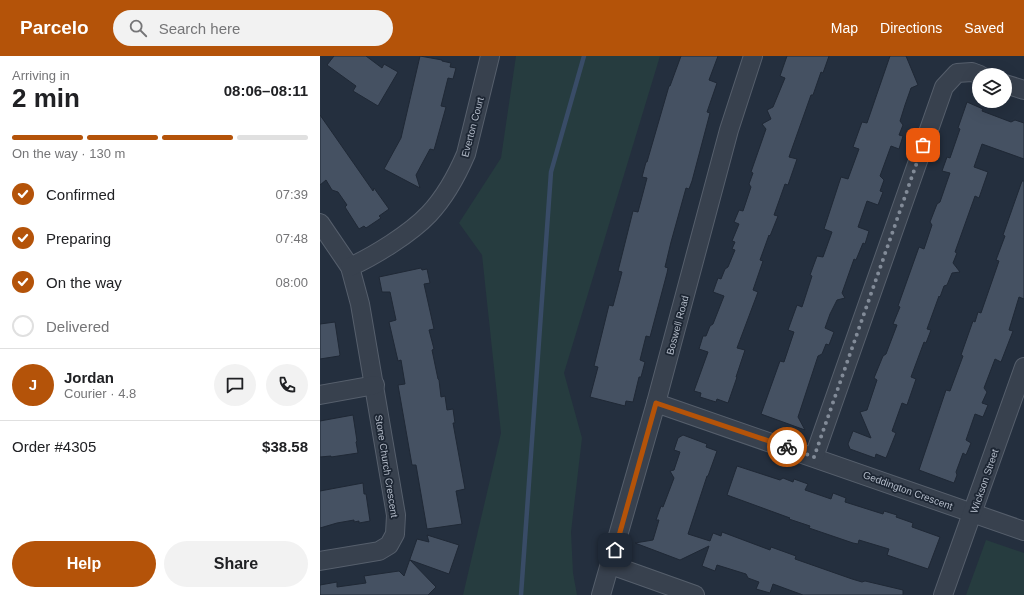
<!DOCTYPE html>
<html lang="en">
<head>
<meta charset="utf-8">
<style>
  :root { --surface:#fff; --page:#f2f2f2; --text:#202124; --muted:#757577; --line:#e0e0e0; --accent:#b45309 }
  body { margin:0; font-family:Helvetica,sans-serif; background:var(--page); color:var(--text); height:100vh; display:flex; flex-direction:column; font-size:15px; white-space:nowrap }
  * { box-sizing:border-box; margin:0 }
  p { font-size:13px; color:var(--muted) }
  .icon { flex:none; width:22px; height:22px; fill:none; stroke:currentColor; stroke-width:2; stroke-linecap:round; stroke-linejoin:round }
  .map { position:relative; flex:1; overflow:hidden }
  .side { display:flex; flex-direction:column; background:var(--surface); width:320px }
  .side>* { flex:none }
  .fabs { position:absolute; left:652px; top:12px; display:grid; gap:8px }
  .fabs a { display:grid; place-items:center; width:40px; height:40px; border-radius:50%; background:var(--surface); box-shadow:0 4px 16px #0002; font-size:20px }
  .pin { position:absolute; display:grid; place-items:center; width:34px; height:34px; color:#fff; margin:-17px; border-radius:8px; box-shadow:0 2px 6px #0006 }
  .courier { position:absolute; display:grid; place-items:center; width:40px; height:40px; margin:-20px; border:3px solid #b45309; border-radius:50%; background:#fff; color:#222; box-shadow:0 1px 5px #0007 }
  .headline em { font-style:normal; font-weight:700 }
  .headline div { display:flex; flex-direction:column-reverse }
  .headline { display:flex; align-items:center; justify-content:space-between; height:68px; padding:0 12px }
  h1 { font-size:26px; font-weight:700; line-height:30px }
  .bar { display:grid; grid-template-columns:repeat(4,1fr); gap:6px 4px; align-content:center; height:48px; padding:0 12px }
  .bar i { height:5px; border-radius:3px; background:var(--line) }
  .bar .current { background:var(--accent) }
  .bar p { grid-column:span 4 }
  .line { display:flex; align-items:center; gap:10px; padding:0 12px; border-top:1px solid var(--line) }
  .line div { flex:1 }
  .round { display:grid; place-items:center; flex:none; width:42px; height:42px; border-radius:21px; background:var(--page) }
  ol { padding:0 12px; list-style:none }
  li { display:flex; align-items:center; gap:12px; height:44px }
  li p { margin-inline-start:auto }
  li .icon { padding:4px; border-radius:50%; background:var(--accent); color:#fff; stroke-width:4 }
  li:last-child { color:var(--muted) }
  li i { width:22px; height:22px; border:2px solid var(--line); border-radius:50% }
  .cta { display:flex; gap:8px; margin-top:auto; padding:8px 12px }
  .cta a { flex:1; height:46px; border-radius:24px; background:var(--accent); color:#fff; font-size:16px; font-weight:700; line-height:46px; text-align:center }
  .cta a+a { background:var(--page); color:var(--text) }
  header { display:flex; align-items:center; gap:24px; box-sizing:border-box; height:56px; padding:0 20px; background:var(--accent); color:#fff }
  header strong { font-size:19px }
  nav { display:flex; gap:22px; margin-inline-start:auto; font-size:14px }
  .search { width:280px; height:36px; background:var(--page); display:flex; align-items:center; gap:10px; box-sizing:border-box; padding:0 14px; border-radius:22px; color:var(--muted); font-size:15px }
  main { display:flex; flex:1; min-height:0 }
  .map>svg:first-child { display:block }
</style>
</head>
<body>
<header>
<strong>Parcelo</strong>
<div class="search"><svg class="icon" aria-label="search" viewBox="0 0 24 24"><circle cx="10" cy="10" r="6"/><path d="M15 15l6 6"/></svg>Search here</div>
<nav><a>Map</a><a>Directions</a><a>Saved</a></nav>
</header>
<main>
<section class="side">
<div class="headline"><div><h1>2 min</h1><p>Arriving in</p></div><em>08:06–08:11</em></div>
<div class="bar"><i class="current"></i><i class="current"></i><i class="current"></i><i></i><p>On the way · 130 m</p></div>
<ol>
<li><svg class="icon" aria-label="check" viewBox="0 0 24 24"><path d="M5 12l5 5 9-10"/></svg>Confirmed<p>07:39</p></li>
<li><svg class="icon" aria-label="check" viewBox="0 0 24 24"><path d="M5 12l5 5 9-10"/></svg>Preparing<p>07:48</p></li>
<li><svg class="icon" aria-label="check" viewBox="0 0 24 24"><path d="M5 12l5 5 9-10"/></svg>On the way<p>08:00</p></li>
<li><i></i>Delivered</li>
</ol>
<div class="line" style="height:72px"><b class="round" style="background:var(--accent);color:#fff">J</b><div><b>Jordan</b><p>Courier · 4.8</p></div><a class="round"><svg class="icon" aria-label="chat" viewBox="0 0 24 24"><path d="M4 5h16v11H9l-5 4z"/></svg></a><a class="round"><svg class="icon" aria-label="phone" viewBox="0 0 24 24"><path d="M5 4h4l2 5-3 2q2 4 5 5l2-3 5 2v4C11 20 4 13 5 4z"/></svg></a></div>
<div class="line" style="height:52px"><div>Order #4305</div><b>$38.58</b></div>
<div class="cta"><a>Help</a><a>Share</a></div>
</section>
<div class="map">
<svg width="704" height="539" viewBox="0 0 704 539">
  <rect width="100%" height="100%" fill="#242f3e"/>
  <g fill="#263c3f">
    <polygon points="196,0 340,0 244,317 262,382 251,476 253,517 257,539 143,539 181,377 162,199 139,167 181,102"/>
    <polygon points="666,484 704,497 704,539 646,539"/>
  </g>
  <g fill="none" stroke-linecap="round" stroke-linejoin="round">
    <polyline stroke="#394c67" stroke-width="4.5" points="201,539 231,116 264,0"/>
  </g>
  <g fill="#455162" stroke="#1f2835">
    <polygon points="14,0 46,0 62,12 64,8 78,16 58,50 33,35 36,30 7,9"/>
    <polygon points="100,0 122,4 122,5 131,7 130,11 136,12 133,23 128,22 121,50 126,51 114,94 110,93 96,119 100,132 64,113 81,82"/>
    <polygon points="361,0 398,0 389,24 397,27 387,56 390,57 372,125 369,133 366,132 351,186 345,211 348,212 347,217 330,281 326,280 320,304 325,306 321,321 319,321 313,346 306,345 305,350 270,341 278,311 274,310 289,249 293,250 302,216 298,215 313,155 318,156 327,122 322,121 326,106 327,106 349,30 350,30"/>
    <polygon points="467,0 509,0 503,17 501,16 493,39 491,39 469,101 477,103 468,129 465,128 454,159 458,160 450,180 449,179 440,204 443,205 433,234 438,236 417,292 425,294 416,321 417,321 408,347 397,343 396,346 380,341 381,337 374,335 388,296 379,293 383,280 386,280 390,270 393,268 404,240 393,236 398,222 401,223 405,213 408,211 415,194 412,193 415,186 412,185 419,168 414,166 419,154 423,155 431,131 429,128 433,117 431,116 446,73 442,68 451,63 447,54 453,51 465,22 460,20"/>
    <polygon points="570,0 586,0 598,29 591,32 585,49 580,65 583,69 579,79 583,80 579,93 571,90 560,120 564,124 560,135 563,136 558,149 547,145 538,171 549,175 545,188 543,187 536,204 534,203 522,237 525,242 517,244 510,258 505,272 514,276 509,289 506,288 502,298 498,300 478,361 485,374 441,358 460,305 464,306 474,276 468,274 477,249 482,251 492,220 490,219 497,200 503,201 512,176 504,173 521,121 528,123 539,93 533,91 542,66 547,67"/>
    <polygon points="647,46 663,53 662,55 691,66 695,64 704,67 704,103 662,88 654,111 668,116 659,142 655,140 635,196 637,197 633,207 640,216 632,217 627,229 624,230 620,241 619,240 607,273 611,274 606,287 604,286 591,321 596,323 587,349 582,347 572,375 576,377 566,402 556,398 555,402 530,393 528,388 533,375 551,382 540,356 547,354 557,324 554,322 563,300 566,298 577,269 573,268 580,251 578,250 583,236 599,191 604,193 612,169 610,166 617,148 620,146 630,117 622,115 627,101 630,102 640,73 638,72"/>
    <polygon points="0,59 53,135 54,132 69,153 59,160 61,162 46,172 44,170 39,173 25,151 27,149 18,136 12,134 6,124 0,129"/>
    <polygon points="702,125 704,125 704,243 699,241 689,274 693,275 681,306 675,303 664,332 667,336 662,347 668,349 663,361 655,358 646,384 651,387 646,399 643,397 636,416 637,419 634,427 599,414 626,334 630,335 643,300 641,299 653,265 655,266 658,256 661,257 679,205 676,204 685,180 683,179"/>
    <polygon points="101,212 102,214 107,213 110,227 104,228 114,273 109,274 114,293 112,294 118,323 119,324 121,341 125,340 127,354 133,353 135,367 133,367 145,433 136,435 142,468 107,473 96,409 92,409 78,329 85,328 81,304 78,305 69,266 76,264 70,236 62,236 59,221"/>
    <polygon points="15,266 20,299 19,300 0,303 0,268"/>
    <polygon points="33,359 37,385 36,386 38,397 11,401 11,400 0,401 0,365"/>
    <polygon points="363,379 387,388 386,391 397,395 388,420 387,420 368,478 390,485 393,477 401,480 402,476 450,494 451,491 476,500 475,503 532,523 542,526 545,525 583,534 583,539 483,539 453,528 450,537 436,533 439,526 428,522 426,518 397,509 395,515 382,510 389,490 360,504 315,487 333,484 339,464 336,464 341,450 343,451 354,422 350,415 354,414 360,396 354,394 358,382"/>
    <polygon points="417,410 460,424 463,422 473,426 474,423 488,428 485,434 511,443 513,437 526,442 525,446 563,458 564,455 577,459 576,461 593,467 592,471 620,481 608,513 567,499 569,493 539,484 538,488 533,487 489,472 490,470 469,463 470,462 407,439"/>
    <polygon points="43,427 44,438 46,438 50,465 39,467 39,465 34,466 34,464 17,467 0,472 0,435"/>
    <polygon points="107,479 139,489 129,518 90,504 116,531 108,539 0,539 0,529 17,526 17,531 46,527 44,520 79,515 84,520 97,483 109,486"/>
  </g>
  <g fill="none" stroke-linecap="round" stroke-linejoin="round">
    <g stroke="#565f6c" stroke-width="20">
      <g id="street">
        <polyline points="685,28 704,34"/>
        <polyline points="0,167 30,211 40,248 76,459 75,478 69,489 59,495 0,505"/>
        <path d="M30,211C54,200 90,178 109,158C125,141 137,119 146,98L170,0"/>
        <polyline points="0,339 55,329"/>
        <polyline points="336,347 704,475"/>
        <polyline points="494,401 624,31 637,17 652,16 660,19"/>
        <polyline points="291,509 375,539"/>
        <polyline points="281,539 336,347 409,74 433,0"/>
        <polyline points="623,539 704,311"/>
      </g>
    </g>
    <use href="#street" stroke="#38414e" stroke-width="18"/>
  </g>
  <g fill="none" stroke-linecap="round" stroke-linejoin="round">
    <polyline stroke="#828b98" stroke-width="4" stroke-dasharray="0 7.2" points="467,391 494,401 603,89"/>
    <polyline stroke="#b45309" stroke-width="5" points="295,494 336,347 467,391"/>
  </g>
  <g text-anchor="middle" stroke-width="3.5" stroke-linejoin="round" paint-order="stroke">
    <g font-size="10" fill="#b4bcc9" stroke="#1d2633">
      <text transform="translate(152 71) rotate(-75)" y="4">Everton Court</text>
      <text transform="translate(357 269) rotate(-75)" y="4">Boswell Road</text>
      <text transform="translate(67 410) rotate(81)" y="4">Stone Church Crescent</text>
      <text transform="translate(664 425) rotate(-71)" y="4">Wickson Street</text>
      <text transform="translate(588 434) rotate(20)" y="4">Geddington Crescent</text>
    </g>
  </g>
</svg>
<div class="fabs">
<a><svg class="icon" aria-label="layers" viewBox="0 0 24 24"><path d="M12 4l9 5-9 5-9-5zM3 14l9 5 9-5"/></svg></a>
</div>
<div class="pin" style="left:603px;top:89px;background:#ea580c"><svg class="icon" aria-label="bag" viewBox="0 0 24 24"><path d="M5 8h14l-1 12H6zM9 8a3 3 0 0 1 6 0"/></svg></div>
<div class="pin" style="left:295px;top:494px;background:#1f2937"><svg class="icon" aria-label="home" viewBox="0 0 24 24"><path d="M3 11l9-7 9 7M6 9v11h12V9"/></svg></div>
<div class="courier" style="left:467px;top:391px"><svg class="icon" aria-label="bike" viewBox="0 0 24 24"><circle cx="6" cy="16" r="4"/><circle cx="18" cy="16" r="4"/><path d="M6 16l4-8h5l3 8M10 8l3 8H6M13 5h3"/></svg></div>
</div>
</main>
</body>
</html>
